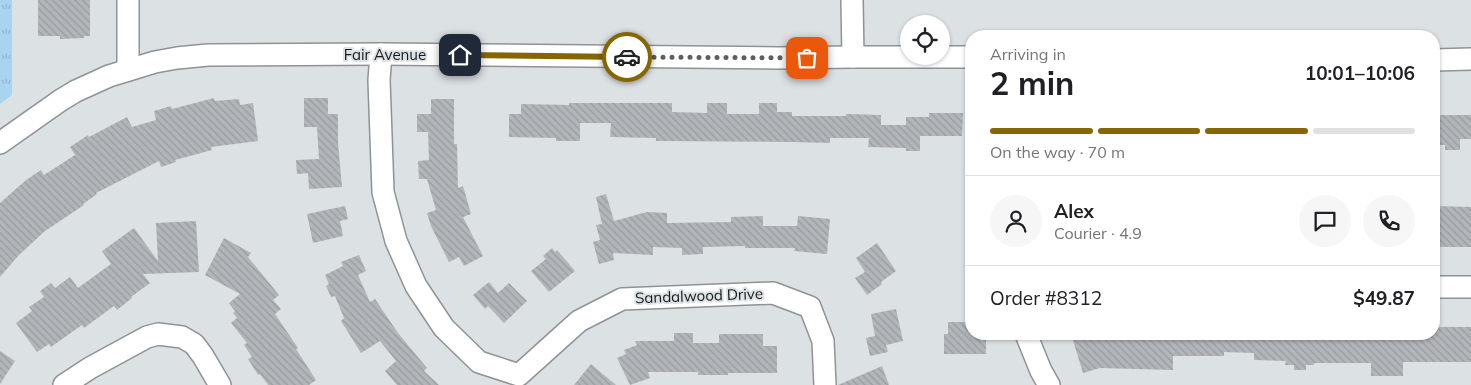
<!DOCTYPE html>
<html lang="en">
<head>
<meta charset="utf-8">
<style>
  :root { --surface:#fff; --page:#f6f6f6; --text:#202124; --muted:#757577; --line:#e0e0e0; --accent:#866601 }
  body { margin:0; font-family:Mulish,sans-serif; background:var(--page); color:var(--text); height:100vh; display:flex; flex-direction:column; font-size:19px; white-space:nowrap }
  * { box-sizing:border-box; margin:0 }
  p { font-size:16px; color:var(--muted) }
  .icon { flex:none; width:28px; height:28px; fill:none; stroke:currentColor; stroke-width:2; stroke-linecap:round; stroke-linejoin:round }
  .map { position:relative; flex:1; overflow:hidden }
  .details { position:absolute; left:965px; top:30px; width:475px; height:310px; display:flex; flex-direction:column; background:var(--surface); border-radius:20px; box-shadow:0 1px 4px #0004 }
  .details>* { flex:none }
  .controls { position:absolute; left:900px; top:15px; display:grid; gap:10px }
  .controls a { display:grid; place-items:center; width:50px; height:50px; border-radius:50%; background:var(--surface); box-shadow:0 1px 4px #0004; font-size:25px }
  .pin { position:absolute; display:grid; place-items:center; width:42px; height:42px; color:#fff; margin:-21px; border-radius:10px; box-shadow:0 2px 8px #0006 }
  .courier { position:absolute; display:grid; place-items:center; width:50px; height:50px; margin:-25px; border:4px solid #866601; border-radius:50%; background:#fff; color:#222; box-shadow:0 1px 6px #0007 }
  .summary em { font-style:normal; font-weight:700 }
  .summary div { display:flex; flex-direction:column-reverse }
  .summary { display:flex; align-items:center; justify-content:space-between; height:85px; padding:0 25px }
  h1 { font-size:32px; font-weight:700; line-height:38px }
  .bar { display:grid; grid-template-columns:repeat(4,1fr); gap:8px 5px; align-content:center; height:60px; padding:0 25px }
  .bar i { height:6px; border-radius:4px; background:var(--line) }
  .bar .on { background:var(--accent) }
  .bar p { grid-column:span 4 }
  .line { display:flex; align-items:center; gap:12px; padding:0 25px; border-top:1px solid var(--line) }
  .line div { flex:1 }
  .round { display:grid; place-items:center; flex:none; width:52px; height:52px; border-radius:26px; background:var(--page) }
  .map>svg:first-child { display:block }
</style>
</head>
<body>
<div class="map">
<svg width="1471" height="385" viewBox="0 0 1471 385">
  <defs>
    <pattern id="grass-tufts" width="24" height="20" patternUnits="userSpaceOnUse" patternTransform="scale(1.25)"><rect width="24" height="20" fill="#a9d4f0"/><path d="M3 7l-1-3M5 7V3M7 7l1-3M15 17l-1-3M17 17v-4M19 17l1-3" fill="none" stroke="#91b5cd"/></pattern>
    <pattern id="building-back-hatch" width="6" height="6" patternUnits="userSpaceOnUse" patternTransform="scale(1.25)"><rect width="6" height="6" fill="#b2b6ba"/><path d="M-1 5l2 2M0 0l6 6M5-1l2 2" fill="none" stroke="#989c9f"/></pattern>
  </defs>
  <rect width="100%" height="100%" fill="#dce1e4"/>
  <polygon fill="url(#grass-tufts)" points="0,0 12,0 12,95 0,104"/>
  <g fill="url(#building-back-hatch)">
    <polygon points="38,0 90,0 90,36 84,36 84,38 60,39 60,36 38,36"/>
    <polygon points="214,98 215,101 239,99 240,105 253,103 258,141 211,147 212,150 175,160 176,162 161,167 159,161 96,193 97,194 83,204 84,205 45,231 18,256 0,277 0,203 26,180 41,170 44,175 75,155 70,147 88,135 89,137 127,117 132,127 156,120 154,111 171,106 172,109"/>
    <polygon points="304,98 328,98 328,114 338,114 338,143 342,187 309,189 308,173 297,174 296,160 319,159 317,127 304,127"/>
    <polygon points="431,99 454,99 454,144 457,144 458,188 463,186 471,214 463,217 483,256 464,266 459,257 449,262 431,226 427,213 436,210 427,179 419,179 418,161 429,160 428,132 417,132 417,114 431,114"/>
    <polygon points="569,103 672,103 672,112 707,113 707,103 727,103 727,114 759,114 759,103 777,103 777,112 792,112 792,116 846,116 846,114 881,115 881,125 906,125 906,117 929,117 929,113 963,113 962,136 920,136 920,151 906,151 906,148 868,147 869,138 830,138 830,143 792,142 656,141 656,138 610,137 611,123 580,123 580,141 556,141 556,138 509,137 509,114 521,114 521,104 569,105"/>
    <polygon points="1434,115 1471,115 1471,139 1460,139 1460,150 1445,150 1445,145 1434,145"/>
    <polygon points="606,194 614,221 647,212 667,213 667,223 731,222 731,217 763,216 763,226 797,226 798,216 830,219 827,254 794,251 795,248 745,248 745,246 703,247 703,254 682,255 682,248 653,247 653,255 613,253 614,260 599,264 593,242 600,240 596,225 602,224 596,197"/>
    <polygon points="345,206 348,219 340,221 343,236 313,243 307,214"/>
    <polygon points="1434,206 1471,207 1471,247 1439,247 1439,245 1434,245"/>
    <polygon points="196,221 199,272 143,274 150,283 131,297 132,298 117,310 114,306 84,328 82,325 51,347 49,344 37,352 16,323 32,311 29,307 44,297 40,291 51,283 55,288 70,277 78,288 111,264 102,251 134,228 158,261 156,223"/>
    <polygon points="224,238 251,253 248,257 279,295 273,300 281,309 275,314 298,348 296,349 316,380 309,385 268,385 260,374 258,375 248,359 252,357 244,345 247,343 231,323 237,318 233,313 235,311 229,303 240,294 205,275"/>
    <polygon points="877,243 896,271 881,282 882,284 867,295 855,278 865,272 856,258"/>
    <polygon points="552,248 555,252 557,250 575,271 549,292 531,271 546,259 543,256"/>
    <polygon points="359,255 366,271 358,275 370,302 375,299 398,333 427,368 424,371 439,385 397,385 385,371 396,361 380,341 361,353 341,321 344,318 335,296 331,297 326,286 329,284 325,275 343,266 341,262"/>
    <polygon points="489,282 498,293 509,283 527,301 504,323 488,306 485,309 473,295"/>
    <polygon points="896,309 903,341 886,345 888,352 870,356 866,338 875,336 871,314"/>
    <polygon points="948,322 971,322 971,334 986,334 986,354 944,354 944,334 948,334"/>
    <polygon points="1434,327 1471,327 1471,362 1403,362 1403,376 1371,376 1371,363 1314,363 1314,365 1306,365 1306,370 1294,370 1294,365 1285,365 1286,361 1254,360 1254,353 1224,352 1224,356 1173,356 1173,370 1100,368 1083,373 1071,334 1300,334 1300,339 1332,340 1332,334 1434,334"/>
    <polygon points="674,333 693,333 693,343 719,343 719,334 763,334 763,346 777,346 777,373 728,373 728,375 698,375 698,372 648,372 650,378 630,385 617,358 626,354 624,350 637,345 635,341 674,341"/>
    <polygon points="0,351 15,361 0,384"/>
    <polygon points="591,364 616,385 574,385"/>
    <polygon points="882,366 889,385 838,385"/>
  </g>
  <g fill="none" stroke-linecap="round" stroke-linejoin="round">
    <g stroke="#8f9396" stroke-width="24">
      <g id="minor">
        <polyline points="852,0 853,57"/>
        <polyline points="381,54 379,80 383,192 396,241 416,286 444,328 479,362 519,375 579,321 622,299 773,293 810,307 823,341 825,385"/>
        <polyline points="1434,60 1471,59"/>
        <polyline points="128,70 128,0"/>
        <polyline points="0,143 61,100 76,91 109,76 155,62 177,58 208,55 381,54 778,58 853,57 971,57"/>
        <polyline points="1434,287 1471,287"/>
        <polyline points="1026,334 1041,371 1049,385"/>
        <polyline points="64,385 90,368 147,337 158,334 182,337 194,344 203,356 220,385"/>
      </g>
    </g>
    <use href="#minor" stroke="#fff" stroke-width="21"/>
  </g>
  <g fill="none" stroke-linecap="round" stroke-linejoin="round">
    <polyline stroke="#5d6061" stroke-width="5" stroke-dasharray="0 9" points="627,57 807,58"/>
    <polyline stroke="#866601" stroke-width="6" points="460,55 627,57"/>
  </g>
  <g text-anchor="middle" stroke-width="4" stroke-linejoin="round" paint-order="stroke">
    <g font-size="15" fill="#181a1b" stroke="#dce1e4">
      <text x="385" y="60">Fair Avenue</text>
      <text transform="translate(699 296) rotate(-2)" y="5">Sandalwood Drive</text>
    </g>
  </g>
</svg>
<div class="controls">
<a><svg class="icon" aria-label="locate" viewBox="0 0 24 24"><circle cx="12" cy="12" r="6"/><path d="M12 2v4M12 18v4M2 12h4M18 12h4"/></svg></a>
</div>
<div class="pin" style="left:807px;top:58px;background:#ea580c"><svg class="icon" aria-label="bag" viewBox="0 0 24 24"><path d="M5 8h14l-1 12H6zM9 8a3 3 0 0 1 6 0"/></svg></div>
<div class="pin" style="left:460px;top:55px;background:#1f2937"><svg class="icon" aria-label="home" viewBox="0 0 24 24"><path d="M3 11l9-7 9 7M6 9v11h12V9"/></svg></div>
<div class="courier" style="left:627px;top:57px"><svg class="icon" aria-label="car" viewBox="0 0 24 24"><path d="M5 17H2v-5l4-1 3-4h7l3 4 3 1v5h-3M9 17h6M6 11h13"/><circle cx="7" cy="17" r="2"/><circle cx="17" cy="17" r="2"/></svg></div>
<section class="details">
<div class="summary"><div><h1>2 min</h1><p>Arriving in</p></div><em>10:01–10:06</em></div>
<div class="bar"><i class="on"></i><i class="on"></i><i class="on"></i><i></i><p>On the way · 70 m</p></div>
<div class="line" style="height:90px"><a class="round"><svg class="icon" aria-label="person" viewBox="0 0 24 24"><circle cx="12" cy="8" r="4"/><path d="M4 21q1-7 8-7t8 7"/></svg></a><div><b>Alex</b><p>Courier · 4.9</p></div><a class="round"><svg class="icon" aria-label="chat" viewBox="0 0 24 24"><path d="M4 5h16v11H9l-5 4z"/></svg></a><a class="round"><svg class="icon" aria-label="phone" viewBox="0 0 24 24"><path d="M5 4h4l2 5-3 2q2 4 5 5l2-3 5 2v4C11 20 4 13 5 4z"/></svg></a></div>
<div class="line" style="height:65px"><div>Order #8312</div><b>$49.87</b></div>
</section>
</div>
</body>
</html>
